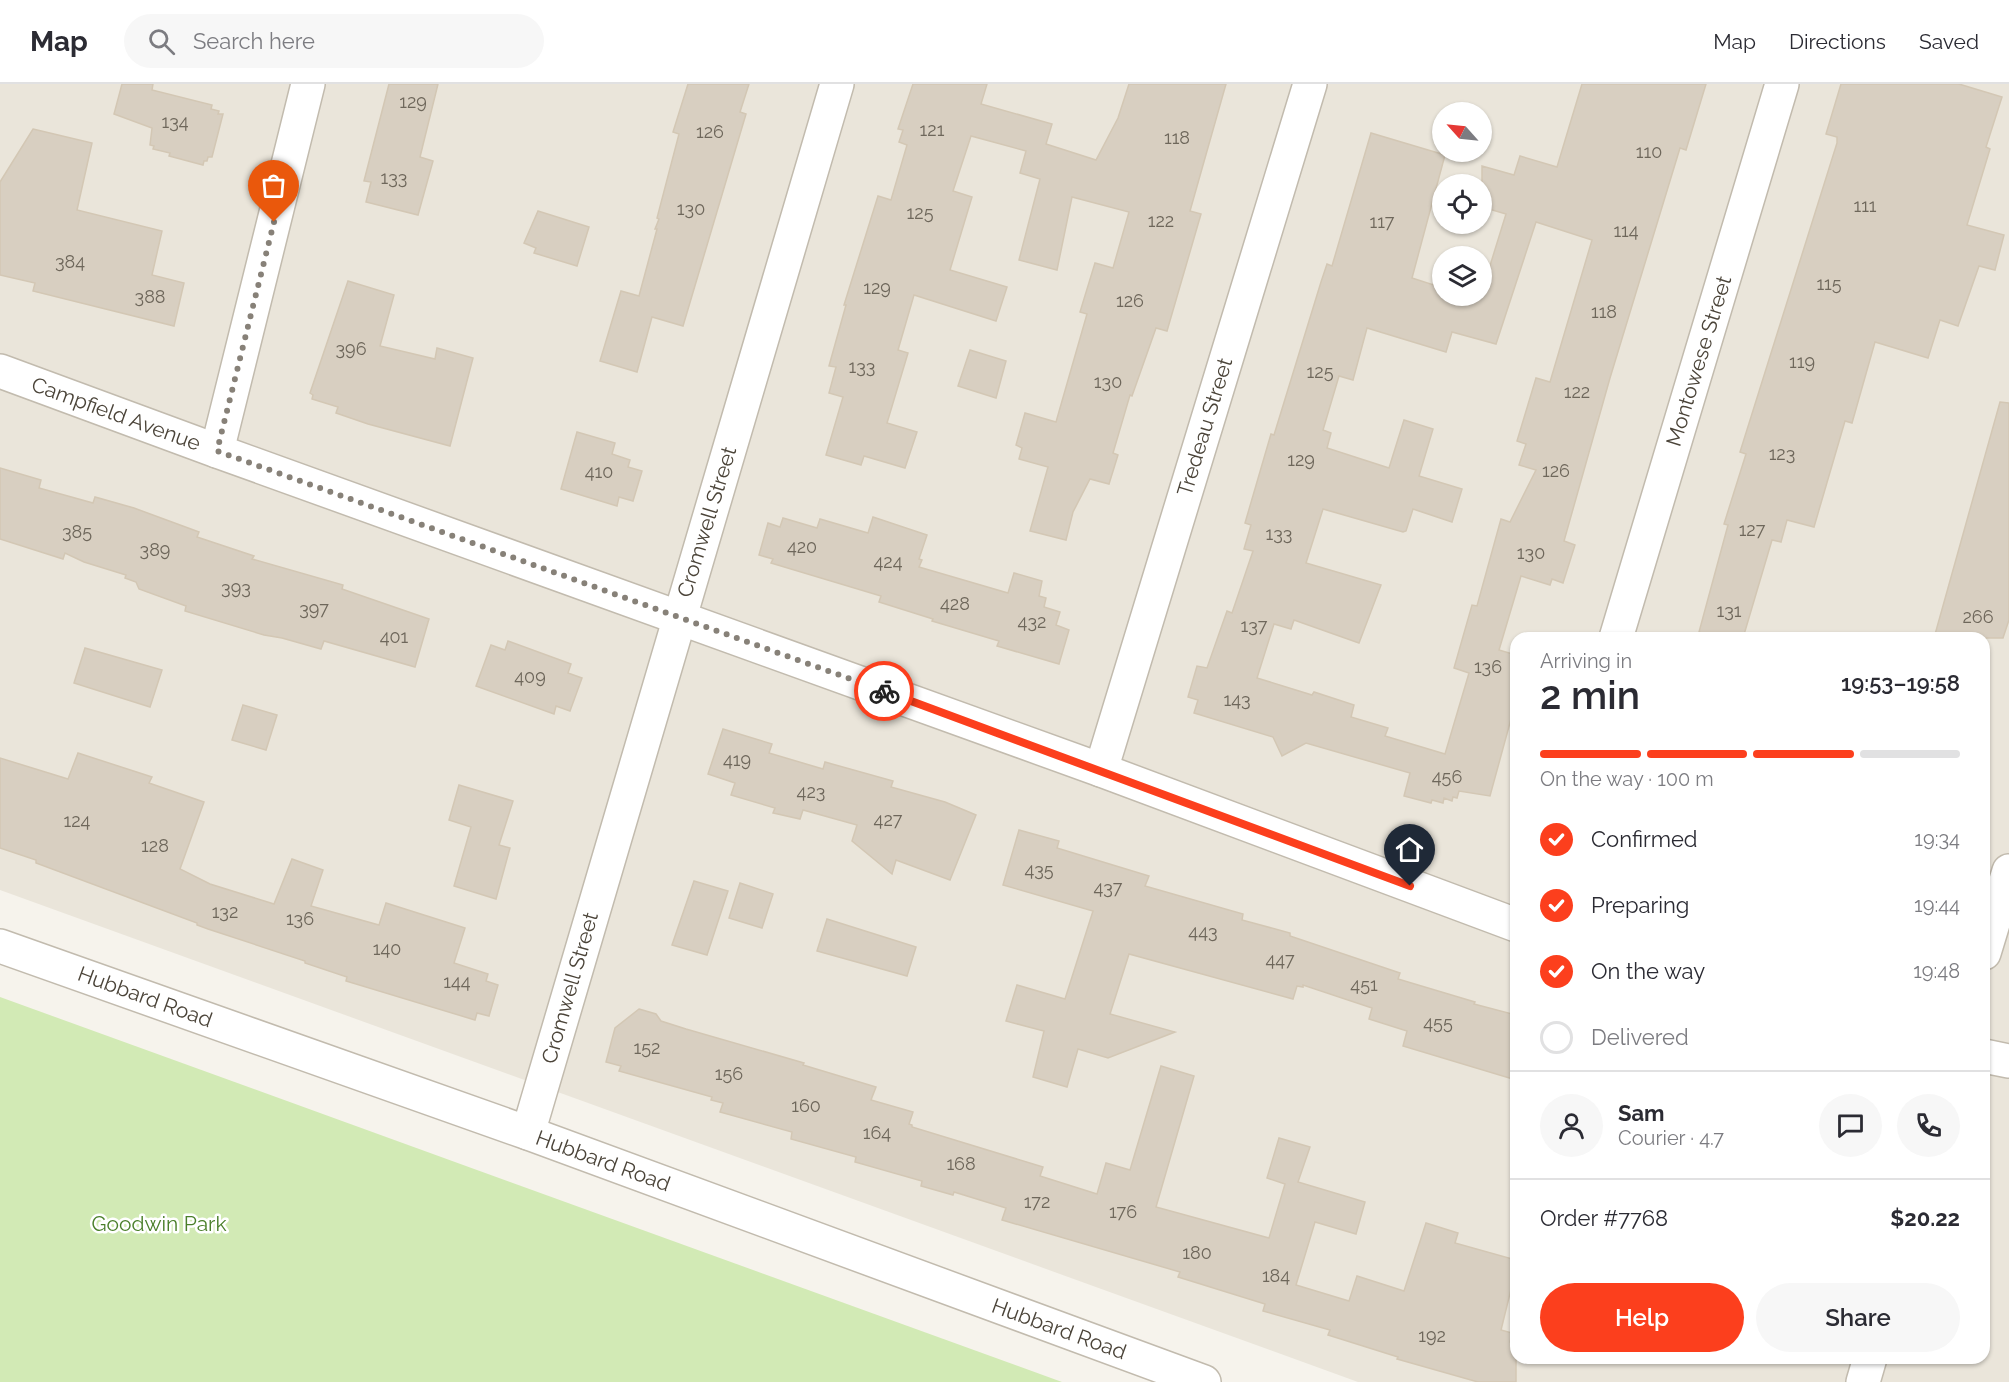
<!DOCTYPE html>
<html lang="en">
<head>
<meta charset="utf-8">
<style>
  :root { --surface:#fff; --page:#f7f7f7; --text:#2b2b33; --muted:#7c7c81; --line:#e1e1e2; --accent:#fc3f1d }
  body { margin:0; font-family:Raleway,sans-serif; background:var(--page); color:var(--text); height:100vh; display:flex; flex-direction:column; font-size:22px; white-space:nowrap }
  * { box-sizing:border-box; margin:0 }
  p { font-size:20px; color:var(--muted) }
  .icon { flex:none; width:33px; height:33px; fill:none; stroke:currentColor; stroke-width:2; stroke-linecap:round; stroke-linejoin:round }
  .map { position:relative; flex:1; overflow:hidden }
  .drawer { position:absolute; left:1510px; top:548px; width:480px; height:732px; display:flex; flex-direction:column; background:var(--surface); border-radius:18px; box-shadow:0 2px 4px #0004 }
  .drawer>* { flex:none }
  .needle { width:39px; rotate:297deg }
  .fabs { position:absolute; left:1432px; top:18px; display:grid; gap:12px }
  .fabs a { display:grid; place-items:center; width:60px; height:60px; border-radius:50%; background:var(--surface); box-shadow:0 2px 4px #0004; font-size:30px }
  .pin { position:absolute; display:grid; place-items:center; width:51px; height:51px; color:#fff; margin:-62px -26px; border-radius:50% 50% 50% 0; rotate:-45deg; box-shadow:0 0 6px #0007 }
  .pin .icon { rotate:45deg }
  .courier { position:absolute; display:grid; place-items:center; width:60px; height:60px; margin:-30px; border:4px solid #fc3f1d; border-radius:50%; background:#fff; color:#222; box-shadow:0 2px 8px #0007 }
  .head em { font-style:normal; font-weight:600 }
  .head div { display:flex; flex-direction:column-reverse }
  .head { display:flex; align-items:center; justify-content:space-between; height:102px; padding:0 30px }
  h1 { font-size:39px; font-weight:600; line-height:45px }
  .bar { display:grid; grid-template-columns:repeat(4,1fr); gap:9px 6px; align-content:center; height:72px; padding:0 30px }
  .bar i { height:8px; border-radius:4px; background:var(--line) }
  .bar .on { background:var(--accent) }
  .bar p { grid-column:span 4 }
  .line { display:flex; align-items:center; gap:15px; padding:0 30px; border-top:2px solid var(--line) }
  .line div { flex:1 }
  .round { display:grid; place-items:center; flex:none; width:63px; height:63px; border-radius:32px; background:var(--page) }
  ol { padding:0 30px; list-style:none }
  li { display:flex; align-items:center; gap:18px; height:66px }
  li p { margin-inline-start:auto }
  li .icon { padding:6px; border-radius:50%; background:var(--accent); color:#fff; stroke-width:4 }
  li:last-child { color:var(--muted) }
  li i { width:33px; height:33px; border:3px solid var(--line); border-radius:50% }
  .primary-button { display:flex; gap:12px; margin-top:auto; padding:12px 30px }
  .primary-button a { flex:1; height:69px; border-radius:36px; background:var(--accent); color:#fff; font-size:24px; font-weight:600; line-height:69px; text-align:center }
  .primary-button a+a { background:var(--page); color:var(--text) }
  header { display:flex; align-items:center; gap:36px; box-sizing:border-box; height:84px; padding:0 30px; background:var(--surface); border-bottom:2px solid var(--line) }
  header strong { font-size:28px }
  nav { display:flex; gap:33px; margin-inline-start:auto; font-size:21px }
  .search { width:420px; height:54px; background:var(--page); display:flex; align-items:center; gap:15px; box-sizing:border-box; padding:0 21px; border-radius:33px; color:var(--muted); font-size:22px }
  .map>svg:first-child { display:block }
</style>
</head>
<body>
<header>
<strong>Map</strong>
<div class="search"><svg class="icon" aria-label="search" viewBox="0 0 24 24"><circle cx="10" cy="10" r="6"/><path d="M15 15l6 6"/></svg>Search here</div>
<nav><a>Map</a><a>Directions</a><a>Saved</a></nav>
</header>
<div class="map">
<svg width="2009" height="1298" viewBox="0 0 2009 1298">
  <rect width="100%" height="100%" fill="#f6f3ec"/>
  <path fill="#eae5da" fill-rule="evenodd" d="M0,0H2009V1298H1358L0,806ZM1443,28H1482V68H1443ZM1443,100H1482V140H1443ZM1443,172H1482V212H1443ZM1516,554H1984V1274H1516Z"/>
  <polygon fill="#d2eab5" points="0,913 1062,1298 0,1298"/>
  <g fill="#d8cfc1" stroke="#d3c7b4" stroke-width="1.5" fill-rule="evenodd">
    <polygon points="122,0 153,0 152,6 212,21 211,25 219,27 218,30 223,30 212,73 208,73 207,77 204,77 203,81 169,72 170,69 153,65 154,62 150,61 152,44 114,30"/>
    <polygon points="389,0 438,0 420,73 433,77 418,131 366,118 371,98 364,97"/>
    <polygon points="688,0 749,0 740,28 746,30 683,242 652,233 637,288 600,277 621,207 639,212 657,145 655,145 659,135 657,134 679,50 673,48"/>
    <polygon points="913,0 987,0 981,20 1052,40 1046,60 1096,76 1118,34 1129,0 1226,0 1190,127 1201,130 1167,247 1156,244 1132,312 1130,311 1113,369 1118,371 1109,400 1090,395 1073,428 1066,456 1030,447 1048,383 1019,375 1022,364 1016,361 1025,329 1056,338 1087,230 1080,228 1095,179 1113,184 1129,128 1072,113 1057,186 1019,176 1040,95 1020,89 1026,67 971,52 953,107 972,113 950,186 1007,203 996,237 914,211 898,266 908,269 887,339 917,348 905,384 864,372 861,381 826,371 843,313 829,309 836,283 829,282 846,221 844,221 878,112 891,116 907,61 899,58 903,46 898,45"/>
    <path d="M1582,0H1706L1686,66L1680,64L1610,294L1564,457L1575,461L1563,499L1552,495L1550,501L1521,492L1499,566L1516,571V609L1512,624H1514L1490,712L1459,707L1457,714L1453,713L1452,717L1444,714L1443,719L1432,716L1431,719L1404,712L1410,689L1306,659L1282,672L1273,653L1194,629L1198,616L1188,613L1197,582L1207,584L1227,527L1232,529L1253,467L1244,465L1251,441L1245,439L1271,350L1274,351L1321,198L1327,180L1332,182L1371,49L1445,71L1412,194L1443,204V212H1470L1480,214L1506,130L1482,123V82L1514,91L1520,72L1557,83ZM1536,138L1592,156L1550,298L1536,294L1517,357L1526,360L1519,381L1536,386L1510,438L1501,435L1477,522L1472,521L1454,584L1469,589L1445,670L1385,652L1388,644L1351,633L1354,621L1314,608L1312,611L1257,594L1274,540L1291,545L1294,536L1359,559L1381,501L1306,479L1323,425L1403,448L1406,447L1413,425L1452,438L1462,405L1419,392L1433,345L1404,336L1389,384L1327,364L1331,349L1323,346L1339,292L1353,296L1367,244L1446,268L1452,248L1496,260Z"/>
    <polygon points="1841,0 1959,0 2002,13 1986,63 1990,65 1967,141 2004,151 1995,186 1979,182 1958,242 1940,236 1928,274 1875,258 1852,339 1845,337 1814,443 1787,436 1781,458 1772,456 1743,554 1716,554 1699,548 1728,441 1724,440 1746,370 1740,368 1837,59 1837,53 1826,50"/>
    <polygon points="33,45 92,59 77,126 162,147 152,191 184,199 174,242 33,207 35,199 0,191 0,98"/>
    <polygon points="538,127 589,143 577,182 534,169 536,164 524,159"/>
    <polygon points="348,197 394,211 380,262 435,275 437,264 473,274 450,362 368,340 336,329 338,323 312,315 313,311 310,309"/>
    <polygon points="970,266 1006,277 996,314 958,302"/>
    <polygon points="2000,318 2009,319 2009,536 2003,554 1934,554"/>
    <polygon points="577,348 615,359 612,370 630,376 628,383 642,387 633,417 619,413 617,422 561,405"/>
    <polygon points="0,384 41,396 39,404 93,419 95,413 134,424 199,448 197,453 254,472 252,475 343,501 342,505 429,535 415,583 324,557 321,565 282,554 264,551 185,527 186,522 139,505 136,498 125,494 126,491 84,478 65,469 63,475 0,455"/>
    <polygon points="873,433 927,451 919,475 922,476 919,483 1008,509 1014,489 1042,497 1039,512 1046,514 1044,523 1060,528 1056,541 1069,546 1059,580 997,562 999,557 932,537 933,535 879,518 881,512 771,479 773,475 759,471 768,439 780,443 783,434 817,444 820,435 868,449"/>
    <polygon points="508,557 571,580 568,589 582,594 570,627 556,622 554,630 476,602 491,561 505,566"/>
    <polygon points="85,564 162,586 150,623 74,599"/>
    <polygon points="243,621 277,631 266,666 232,656"/>
    <polygon points="723,645 772,660 769,669 823,685 825,678 893,697 891,703 945,718 976,731 950,796 896,776 892,790 852,757 857,741 803,726 800,735 773,729 775,724 731,711 735,699 708,690"/>
    <polygon points="78,669 152,693 149,699 204,718 180,785 210,800 274,820 292,775 323,786 311,822 379,841 386,819 465,844 454,879 488,890 486,897 498,901 489,932 477,929 475,936 346,897 347,893 305,879 305,877 208,845 197,841 197,839 36,779 36,776 0,764 0,674 68,695"/>
    <polygon points="459,701 513,717 499,761 510,764 496,815 454,802 471,743 449,736"/>
    <polygon points="1019,746 1059,757 1057,764 1149,792 1145,802 1243,830 1242,836 1290,849 1290,852 1400,889 1398,895 1475,918 1474,920 1516,931 1516,996 1403,962 1407,947 1369,935 1372,924 1303,901 1303,903 1297,902 1293,915 1129,870 1110,930 1175,948 1108,974 1078,965 1067,1003 1033,993 1044,947 1006,937 1017,901 1065,915 1093,827 1003,801"/>
    <polygon points="694,797 728,807 707,871 672,861"/>
    <polygon points="740,799 773,810 762,844 729,834"/>
    <polygon points="827,835 916,863 907,892 817,867"/>
    <polygon points="639,925 656,930 661,937 686,945 804,979 803,981 876,1003 871,1016 913,1028 909,1040 912,1041 912,1043 1043,1083 1040,1092 1097,1110 1106,1079 1130,1086 1161,982 1194,992 1156,1123 1269,1154 1285,1100 1267,1094 1279,1054 1310,1063 1298,1098 1365,1118 1356,1150 1315,1138 1296,1201 1349,1217 1357,1192 1404,1207 1426,1139 1458,1149 1455,1159 1516,1176 1516,1185 1501,1246 1512,1249 1510,1258 1516,1260 1516,1298 1478,1298 1397,1275 1398,1273 1328,1251 1330,1246 1263,1227 1265,1220 1178,1193 1180,1188 1002,1136 1006,1124 954,1108 953,1111 921,1102 922,1097 855,1078 856,1073 791,1055 792,1048 720,1028 723,1019 711,1016 712,1013 619,987 621,982 606,978 615,944"/>
  </g>
  <g fill="none" stroke-linecap="round" stroke-linejoin="round">
    <g stroke="#c2bbae" stroke-width="36">
      <g id="minor">
        <polyline points="0,287 217,367 1101,686 1516,841"/>
        <polyline points="217,367 308,0"/>
        <polyline points="1616,554 1782,0"/>
        <polyline points="1101,686 1310,0"/>
        <polyline points="0,862 528,1049 1204,1298"/>
        <polyline points="1984,869 2009,787"/>
        <polyline points="1984,972 2009,977"/>
        <polyline points="528,1049 837,0"/>
        <polyline points="1863,1298 1870,1274"/>
      </g>
    </g>
    <use href="#minor" stroke="#fff" stroke-width="33"/>
  </g>
  <g fill="none" stroke-linecap="round" stroke-linejoin="round">
    <polyline stroke="#878178" stroke-width="6" stroke-dasharray="0 10.8" points="274,138 217,367 884,607"/>
    <polyline stroke="#fc3f1d" stroke-width="8" points="884,607 1410,802"/>
  </g>
  <g text-anchor="middle" stroke-width="5" stroke-linejoin="round" paint-order="stroke">
    <g font-size="18" fill="#6e675b">
      <text x="413" y="24">129</text>
      <text x="175" y="44">134</text>
      <text x="932" y="52">121</text>
      <text x="710" y="54">126</text>
      <text x="1177" y="60">118</text>
      <text x="1649" y="74">110</text>
      <text x="394" y="100">133</text>
      <text x="1865" y="128">111</text>
      <text x="691" y="131">130</text>
      <text x="920" y="135">125</text>
      <text x="1161" y="143">122</text>
      <text x="1382" y="144">117</text>
      <text x="1626" y="153">114</text>
      <text x="70" y="184">384</text>
      <text x="1829" y="206">115</text>
      <text x="877" y="210">129</text>
      <text x="150" y="219">388</text>
      <text x="1130" y="223">126</text>
      <text x="1604" y="234">118</text>
      <text x="351" y="271">396</text>
      <text x="1802" y="284">119</text>
      <text x="862" y="289">133</text>
      <text x="1320" y="294">125</text>
      <text x="1108" y="304">130</text>
      <text x="1577" y="314">122</text>
      <text x="1782" y="376">123</text>
      <text x="1301" y="382">129</text>
      <text x="1556" y="393">126</text>
      <text x="599" y="394">410</text>
      <text x="1752" y="452">127</text>
      <text x="77" y="454">385</text>
      <text x="1279" y="456">133</text>
      <text x="802" y="469">420</text>
      <text x="155" y="472">389</text>
      <text x="1531" y="475">130</text>
      <text x="888" y="484">424</text>
      <text x="236" y="510">393</text>
      <text x="955" y="526">428</text>
      <text x="314" y="531">397</text>
      <text x="1729" y="533">131</text>
      <text x="1978" y="539">266</text>
      <text x="1032" y="544">432</text>
      <text x="1254" y="548">137</text>
      <text x="394" y="559">401</text>
      <text x="1488" y="589">136</text>
      <text x="530" y="599">409</text>
      <text x="1237" y="622">143</text>
      <text x="737" y="682">419</text>
      <text x="1447" y="699">456</text>
      <text x="811" y="714">423</text>
      <text x="888" y="742">427</text>
      <text x="77" y="743">124</text>
      <text x="155" y="768">128</text>
      <text x="1039" y="792">435</text>
      <text x="1108" y="810">437</text>
      <text x="225" y="834">132</text>
      <text x="300" y="841">136</text>
      <text x="1203" y="854">443</text>
      <text x="387" y="871">140</text>
      <text x="1280" y="882">447</text>
      <text x="457" y="904">144</text>
      <text x="1364" y="907">451</text>
      <text x="1438" y="945">455</text>
      <text x="647" y="970">152</text>
      <text x="729" y="996">156</text>
      <text x="806" y="1028">160</text>
      <text x="877" y="1055">164</text>
      <text x="961" y="1086">168</text>
      <text x="1037" y="1124">172</text>
      <text x="1123" y="1134">176</text>
      <text x="1197" y="1175">180</text>
      <text x="1276" y="1198">184</text>
      <text x="1432" y="1258">192</text>
    </g>
    <g font-size="21" fill="#4b4439" stroke="#fff">
      <text transform="translate(1699 277) rotate(-73)" y="7">Montowese Street</text>
      <text transform="translate(116 330) rotate(20)" y="7">Campfield Avenue</text>
      <text transform="translate(1205 343) rotate(-73)" y="7">Tredeau Street</text>
      <text transform="translate(707 438) rotate(-73)" y="7">Cromwell Street</text>
      <text transform="translate(570 904) rotate(-74)" y="7">Cromwell Street</text>
      <text transform="translate(145 913) rotate(20)" y="7">Hubbard Road</text>
      <text transform="translate(603 1077) rotate(20)" y="7">Hubbard Road</text>
      <text transform="translate(1059 1245) rotate(20)" y="7">Hubbard Road</text>
    </g>
    <g font-size="21" fill="#4a7f2a" stroke="#fff">
      <text x="159" y="1147">Goodwin Park</text>
    </g>
  </g>
</svg>
<div class="fabs">
<a><svg class="needle" viewBox="-14 -14 28 28"><path d="M0-13l5 13h-10z" fill="#e53935"/><path d="M0 13l5-13h-10z" fill="#7c7c81"/></svg></a>
<a><svg class="icon" aria-label="locate" viewBox="0 0 24 24"><circle cx="12" cy="12" r="6"/><path d="M12 2v4M12 18v4M2 12h4M18 12h4"/></svg></a>
<a><svg class="icon" aria-label="layers" viewBox="0 0 24 24"><path d="M12 4l9 5-9 5-9-5zM3 14l9 5 9-5"/></svg></a>
</div>
<div class="pin" style="left:274px;top:138px;background:#ea580c"><svg class="icon" aria-label="bag" viewBox="0 0 24 24"><path d="M5 8h14l-1 12H6zM9 8a3 3 0 0 1 6 0"/></svg></div>
<div class="pin" style="left:1410px;top:802px;background:#1f2937"><svg class="icon" aria-label="home" viewBox="0 0 24 24"><path d="M3 11l9-7 9 7M6 9v11h12V9"/></svg></div>
<div class="courier" style="left:884px;top:607px"><svg class="icon" aria-label="bike" viewBox="0 0 24 24"><circle cx="6" cy="16" r="4"/><circle cx="18" cy="16" r="4"/><path d="M6 16l4-8h5l3 8M10 8l3 8H6M13 5h3"/></svg></div>
<section class="drawer">
<div class="head"><div><h1>2 min</h1><p>Arriving in</p></div><em>19:53–19:58</em></div>
<div class="bar"><i class="on"></i><i class="on"></i><i class="on"></i><i></i><p>On the way · 100 m</p></div>
<ol>
<li><svg class="icon" aria-label="check" viewBox="0 0 24 24"><path d="M5 12l5 5 9-10"/></svg>Confirmed<p>19:34</p></li>
<li><svg class="icon" aria-label="check" viewBox="0 0 24 24"><path d="M5 12l5 5 9-10"/></svg>Preparing<p>19:44</p></li>
<li><svg class="icon" aria-label="check" viewBox="0 0 24 24"><path d="M5 12l5 5 9-10"/></svg>On the way<p>19:48</p></li>
<li><i></i>Delivered</li>
</ol>
<div class="line" style="height:108px"><a class="round"><svg class="icon" aria-label="person" viewBox="0 0 24 24"><circle cx="12" cy="8" r="4"/><path d="M4 21q1-7 8-7t8 7"/></svg></a><div><b>Sam</b><p>Courier · 4.7</p></div><a class="round"><svg class="icon" aria-label="chat" viewBox="0 0 24 24"><path d="M4 5h16v11H9l-5 4z"/></svg></a><a class="round"><svg class="icon" aria-label="phone" viewBox="0 0 24 24"><path d="M5 4h4l2 5-3 2q2 4 5 5l2-3 5 2v4C11 20 4 13 5 4z"/></svg></a></div>
<div class="line" style="height:78px"><div>Order #7768</div><b>$20.22</b></div>
<div class="primary-button"><a>Help</a><a>Share</a></div>
</section>
</div>
</body>
</html>
